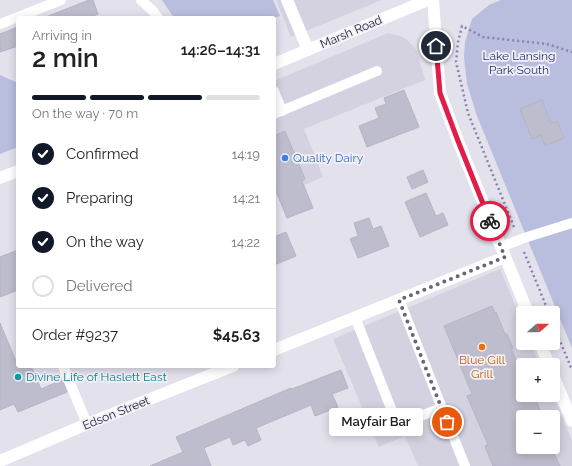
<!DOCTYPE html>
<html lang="en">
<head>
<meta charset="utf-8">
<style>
  :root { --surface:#fff; --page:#f2f2f2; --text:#202124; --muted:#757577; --line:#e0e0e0; --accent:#111827 }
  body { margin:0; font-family:Raleway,sans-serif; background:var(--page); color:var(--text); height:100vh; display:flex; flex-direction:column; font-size:15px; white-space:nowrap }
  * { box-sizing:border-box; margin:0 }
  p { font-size:13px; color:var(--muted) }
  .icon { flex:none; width:22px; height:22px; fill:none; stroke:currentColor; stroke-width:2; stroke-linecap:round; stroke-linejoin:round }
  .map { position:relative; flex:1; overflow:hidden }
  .sheet { position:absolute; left:16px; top:16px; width:260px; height:352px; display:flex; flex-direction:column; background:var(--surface); border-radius:4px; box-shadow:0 2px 10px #0003 }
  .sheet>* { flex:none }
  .needle { width:26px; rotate:69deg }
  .fabs { position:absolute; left:516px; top:306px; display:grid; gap:8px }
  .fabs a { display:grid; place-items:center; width:44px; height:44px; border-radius:4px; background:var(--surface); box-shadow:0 2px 10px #0003; font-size:20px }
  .pin { position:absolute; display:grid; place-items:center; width:34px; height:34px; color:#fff; margin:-17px; border:2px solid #fff; border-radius:50%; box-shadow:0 1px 4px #0007 }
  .courier { position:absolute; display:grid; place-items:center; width:40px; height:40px; margin:-20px; border:3px solid #e11d48; border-radius:50%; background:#fff; color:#222; box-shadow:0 1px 5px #0007 }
  .bubble { position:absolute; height:28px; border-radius:4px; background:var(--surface); box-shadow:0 2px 10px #0003; font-size:13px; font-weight:600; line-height:28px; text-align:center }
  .head em { font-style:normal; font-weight:600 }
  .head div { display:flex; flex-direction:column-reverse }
  .head { display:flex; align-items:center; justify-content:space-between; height:68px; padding:0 16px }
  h1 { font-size:26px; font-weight:600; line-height:30px }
  .bar { display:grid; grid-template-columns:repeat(4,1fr); gap:6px 4px; align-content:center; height:48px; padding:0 16px }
  .bar i { height:5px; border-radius:3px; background:var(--line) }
  .bar .on { background:var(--accent) }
  .bar p { grid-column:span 4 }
  .line { display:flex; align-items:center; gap:10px; padding:0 16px; border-top:1px solid var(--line) }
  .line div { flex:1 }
  ol { padding:0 16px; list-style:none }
  li { display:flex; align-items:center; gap:12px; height:44px }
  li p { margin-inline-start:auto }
  li .icon { padding:4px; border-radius:50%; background:var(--accent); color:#fff; stroke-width:4 }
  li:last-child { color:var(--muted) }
  li i { width:22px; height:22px; border:2px solid var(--line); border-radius:50% }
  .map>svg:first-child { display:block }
</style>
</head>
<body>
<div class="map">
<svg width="572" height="466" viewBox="0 0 572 466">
  <rect width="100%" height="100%" fill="#e2e1ec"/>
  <g fill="#d4d2e0" fill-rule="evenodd">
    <polygon points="276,0 382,0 291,37"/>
    <polygon points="388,33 400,36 406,39 414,47 417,52 425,80 304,129 323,177 274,198 274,81"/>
    <path d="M500,269L523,324V343H531L540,365H523V395H553L572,441V466H418L405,436L379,447L333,339ZM523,417H553V447H523Z"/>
  </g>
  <g fill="#b9bede">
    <polygon points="162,0 273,0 280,16 274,18 174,18"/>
    <polygon points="501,0 572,0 572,348 477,116 467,84 464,57 465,42 472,19 489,5"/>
    <polygon points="0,75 18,83 18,147 0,154"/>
  </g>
  <g fill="#bebdcd" stroke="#b6b3c6">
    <polygon points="89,0 93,0 98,14 88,18 46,18 46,17"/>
    <polygon points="18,27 18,46 0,52 0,34"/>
    <polygon points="404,90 419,127 367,147 359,126 379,118 375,108 386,104 384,98"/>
    <polygon points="542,100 551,124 557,121 564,138 545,146 541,135 532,139 520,109"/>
    <polygon points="285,131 305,179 302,181 313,208 287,218 274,186 274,136"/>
    <polygon points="423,170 428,182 412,189 407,177"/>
    <polygon points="426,193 436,216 443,213 448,225 420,237 405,202"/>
    <polygon points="369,218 373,229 381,226 389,246 358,258 350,239 358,236 354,223"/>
    <polygon points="286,232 296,256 274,265 274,237"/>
    <polygon points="18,250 18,290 0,297 0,257"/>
    <polygon points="492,306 495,313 496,312 505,334 507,334 513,348 511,348 523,377 523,395 534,395 543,417 523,417 523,447 551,447 560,466 493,466 485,446 488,445 467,396 472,394 444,326"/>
    <polygon points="0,323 18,366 31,366 41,389 62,380 67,392 18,412 14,404 0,410"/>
    <polygon points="341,370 348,388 332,394 338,407 315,416 311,405 256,428 261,440 248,446 245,440 233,445 230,437 204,448 211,466 150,466 183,452 176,437 291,388 292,389"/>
  </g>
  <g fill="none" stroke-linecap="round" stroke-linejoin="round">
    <g stroke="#8c80b1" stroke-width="2.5" stroke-dasharray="2 3" stroke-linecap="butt">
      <polyline points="514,227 468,113 456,62 458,42 462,26 483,37 547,44 572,52"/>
      <polyline points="524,252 549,313"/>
      <polyline points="553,324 572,370"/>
    </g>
    <g stroke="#fff" stroke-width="10">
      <polyline points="141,0 153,11 158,18"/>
      <polyline points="0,24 61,0"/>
      <polyline points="274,91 282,111"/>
      <polyline points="274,114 377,71"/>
      <polyline points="501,247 524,238 572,223"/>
      <path d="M355,317L394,416C397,421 401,422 407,421L442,408L399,299"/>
      <polyline points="63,366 87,424"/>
      <polyline points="442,408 465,466"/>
    </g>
    <g stroke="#fff" stroke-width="12">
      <polyline points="287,0 308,50"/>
      <polyline points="433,0 440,93 458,141 528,313"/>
      <polyline points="540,343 549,365"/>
      <polyline points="274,350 505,257"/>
      <polyline points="553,375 572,421"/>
      <polyline points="0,461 87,424 233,366"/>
    </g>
    <g stroke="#fff" stroke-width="12">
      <polyline points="274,64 428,0"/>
      <polyline points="0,178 18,171"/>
    </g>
  </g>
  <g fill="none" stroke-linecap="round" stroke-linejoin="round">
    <polyline stroke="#6a647a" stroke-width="4" stroke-dasharray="0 7.2" points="447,422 399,300 505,257 490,221"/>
    <polyline stroke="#e11d48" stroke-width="5" points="436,46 440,93 458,141 490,221"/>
  </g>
  <circle fill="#3f7fe0" stroke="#f2f1f8" stroke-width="1.5" cx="285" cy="158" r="4"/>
  <circle fill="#e8710a" stroke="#f2f1f8" stroke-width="1.5" cx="482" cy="347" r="4"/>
  <circle fill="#0f9aa8" stroke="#f2f1f8" stroke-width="1.5" cx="18" cy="377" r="4"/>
  <g text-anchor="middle" stroke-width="3.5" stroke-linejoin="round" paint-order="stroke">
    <g font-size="12" fill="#29203d" stroke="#f2f1f8">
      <text transform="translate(351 32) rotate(-23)" y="4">Marsh Road</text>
      <text transform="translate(116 413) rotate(-22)" y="4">Edson Street</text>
    </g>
    <g font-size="12" fill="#292c75" stroke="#f2f1f8">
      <text x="519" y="60">Lake Lansing<tspan x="519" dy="14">Park South</tspan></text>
    </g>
    <g font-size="12" fill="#366cbe" stroke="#f2f1f8" text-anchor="start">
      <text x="293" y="162">Quality Dairy</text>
    </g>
    <g font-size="12" fill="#c56008" stroke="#f2f1f8">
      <text x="482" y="364">Blue Gill<tspan x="482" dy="14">Grill</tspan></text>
    </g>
    <g font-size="12" fill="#0d838f" stroke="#f2f1f8" text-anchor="start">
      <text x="26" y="381">Divine Life of Haslett East</text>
    </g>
  </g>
</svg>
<div class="fabs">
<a><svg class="needle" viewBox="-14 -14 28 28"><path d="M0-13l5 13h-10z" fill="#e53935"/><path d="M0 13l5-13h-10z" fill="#757577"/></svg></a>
<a>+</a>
<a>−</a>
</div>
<div class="pin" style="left:447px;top:422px;background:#ea580c"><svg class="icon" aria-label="bag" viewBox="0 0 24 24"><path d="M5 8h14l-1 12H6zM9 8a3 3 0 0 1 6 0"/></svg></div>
<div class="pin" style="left:436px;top:46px;background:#1f2937"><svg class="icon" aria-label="home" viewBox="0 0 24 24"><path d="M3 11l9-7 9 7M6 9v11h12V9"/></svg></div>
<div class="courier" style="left:490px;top:221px"><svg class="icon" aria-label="bike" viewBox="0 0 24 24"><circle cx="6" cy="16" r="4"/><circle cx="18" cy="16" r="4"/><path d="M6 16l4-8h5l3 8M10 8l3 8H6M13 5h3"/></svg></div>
<div class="bubble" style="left:329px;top:408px;width:94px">Mayfair Bar</div>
<section class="sheet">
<div class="head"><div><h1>2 min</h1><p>Arriving in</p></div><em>14:26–14:31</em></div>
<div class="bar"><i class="on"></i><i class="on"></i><i class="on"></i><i></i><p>On the way · 70 m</p></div>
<ol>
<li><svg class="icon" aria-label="check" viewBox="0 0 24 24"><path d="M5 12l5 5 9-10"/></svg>Confirmed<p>14:19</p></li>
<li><svg class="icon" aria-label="check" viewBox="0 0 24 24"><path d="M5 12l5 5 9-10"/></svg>Preparing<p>14:21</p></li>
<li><svg class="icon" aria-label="check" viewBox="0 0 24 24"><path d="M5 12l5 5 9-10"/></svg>On the way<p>14:22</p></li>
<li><i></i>Delivered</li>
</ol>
<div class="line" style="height:52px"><div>Order #9237</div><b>$45.63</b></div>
</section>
</div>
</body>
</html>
